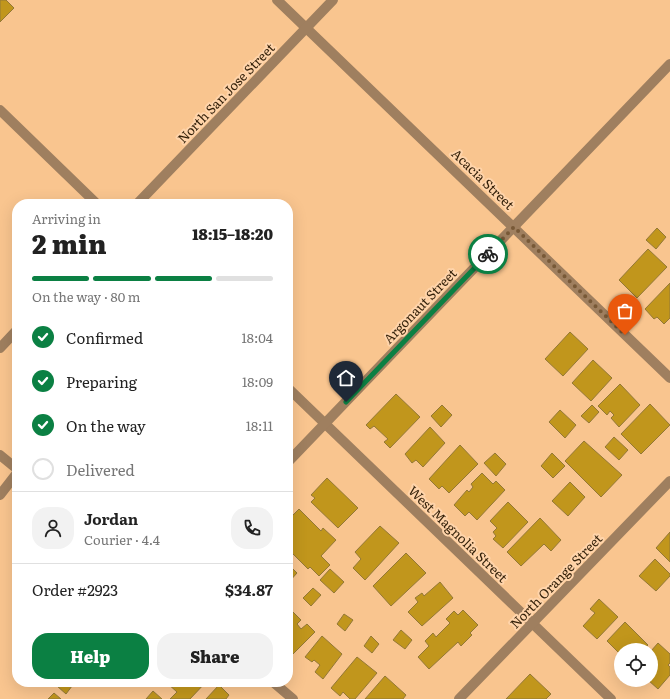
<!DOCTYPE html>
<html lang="en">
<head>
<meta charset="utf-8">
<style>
  :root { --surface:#fff; --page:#f2f2f2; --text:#222; --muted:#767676; --line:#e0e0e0; --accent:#0b8043 }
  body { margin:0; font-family:Literata,serif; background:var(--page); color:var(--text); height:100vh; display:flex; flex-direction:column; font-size:15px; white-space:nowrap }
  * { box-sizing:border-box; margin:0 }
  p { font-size:13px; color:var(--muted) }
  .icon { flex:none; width:22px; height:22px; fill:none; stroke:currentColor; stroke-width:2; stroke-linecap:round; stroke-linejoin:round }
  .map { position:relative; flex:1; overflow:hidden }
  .sheet { position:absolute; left:12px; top:199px; width:281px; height:488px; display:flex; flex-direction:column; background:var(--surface); border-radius:16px; box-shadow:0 4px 16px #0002 }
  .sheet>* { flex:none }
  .controls { position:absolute; left:614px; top:643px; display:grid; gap:8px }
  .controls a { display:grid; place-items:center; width:44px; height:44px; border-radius:50%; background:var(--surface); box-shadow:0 4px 16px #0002; font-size:20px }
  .pin { position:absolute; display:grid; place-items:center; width:34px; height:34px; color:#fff; margin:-41px -17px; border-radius:50% 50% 50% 0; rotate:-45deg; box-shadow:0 0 4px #0007 }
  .pin .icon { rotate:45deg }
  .courier { position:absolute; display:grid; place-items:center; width:40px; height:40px; margin:-20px; border:3px solid #0b8043; border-radius:50%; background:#fff; color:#222; box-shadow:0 1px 5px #0007 }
  .overview em { font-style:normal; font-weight:800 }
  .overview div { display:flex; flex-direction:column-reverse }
  .overview { display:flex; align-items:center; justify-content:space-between; height:68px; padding:0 20px }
  h1 { font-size:26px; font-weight:800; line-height:30px }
  .bar { display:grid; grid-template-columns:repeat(4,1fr); gap:6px 4px; align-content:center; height:48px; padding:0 20px }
  .bar i { height:5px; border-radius:3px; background:var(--line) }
  .bar .current { background:var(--accent) }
  .bar p { grid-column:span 4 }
  .line { display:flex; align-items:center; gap:10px; padding:0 20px; border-top:1px solid var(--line) }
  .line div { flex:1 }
  .round { display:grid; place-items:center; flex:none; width:42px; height:42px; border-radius:16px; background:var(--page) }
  ol { padding:0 20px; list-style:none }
  li { display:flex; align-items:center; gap:12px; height:44px }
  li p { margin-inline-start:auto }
  li .icon { padding:4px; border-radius:50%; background:var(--accent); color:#fff; stroke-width:4 }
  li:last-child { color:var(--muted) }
  li i { width:22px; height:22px; border:2px solid var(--line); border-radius:50% }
  .action { display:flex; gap:8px; margin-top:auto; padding:8px 20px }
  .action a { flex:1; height:46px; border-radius:16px; background:var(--accent); color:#fff; font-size:16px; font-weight:800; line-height:46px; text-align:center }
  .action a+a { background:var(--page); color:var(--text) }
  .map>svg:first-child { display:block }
</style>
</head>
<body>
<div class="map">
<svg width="670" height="699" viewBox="0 0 670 699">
  <rect width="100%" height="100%" fill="#f9c58f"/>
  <g fill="#c1961c" stroke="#937836">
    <polygon points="0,0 6,0 14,8 0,22"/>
    <polygon points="657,228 666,237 656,249 646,240"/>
    <polygon points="648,249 667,267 637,298 619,280"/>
    <polygon points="670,283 670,318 664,324 657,317 654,319 645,309"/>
    <polygon points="570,332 588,349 563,376 545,359"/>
    <polygon points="593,360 612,378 591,401 572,383"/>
    <polygon points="620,384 640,405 619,427 611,418 614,415 610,411 607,415 598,406"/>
    <polygon points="396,394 420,417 390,448 384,442 388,439 374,426 370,429 366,425"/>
    <polygon points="650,404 670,425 641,454 621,434"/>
    <polygon points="442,405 452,415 441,427 431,416"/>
    <polygon points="592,405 599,412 589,423 581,416"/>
    <polygon points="560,410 576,425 565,438 549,422"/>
    <polygon points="430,427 445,443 423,467 416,460 412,463 405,454"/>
    <polygon points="614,437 628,450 619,460 605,447"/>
    <polygon points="584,441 622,475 601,497 565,461"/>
    <polygon points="460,445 478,464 449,493 442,486 439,489 429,479"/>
    <polygon points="495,453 506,464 496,476 484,463"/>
    <polygon points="552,453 565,466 553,478 541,466"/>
    <polygon points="482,473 493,484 496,481 505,490 477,520 469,512 465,516 454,505 467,490 469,492 473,487 471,484"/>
    <polygon points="327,478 358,508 338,528 311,502 315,498 311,495"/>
    <polygon points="570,482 585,497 568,516 552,501"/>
    <polygon points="508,502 528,522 503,548 493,539 496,536 493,532 497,528 490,521"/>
    <polygon points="299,509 321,531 323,528 336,540 321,556 330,565 319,576 310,567 308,569 288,549 288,520"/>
    <polygon points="540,518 561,540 551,551 544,544 521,566 507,552"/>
    <polygon points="380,526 399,543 365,580 353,568 361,559 355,552"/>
    <polygon points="670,532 670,562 656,548"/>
    <polygon points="406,553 426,573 391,606 373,586"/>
    <polygon points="655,559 670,574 670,576 656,591 639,576"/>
    <polygon points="288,564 297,573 288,583"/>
    <polygon points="330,569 344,582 334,593 320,580"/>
    <polygon points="440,582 453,598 422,626 408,612 418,602 415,598 422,593 424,596"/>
    <polygon points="313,588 321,595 311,606 303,598"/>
    <polygon points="599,599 618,617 597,639 583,626 595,613 590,609"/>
    <polygon points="463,610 478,625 470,633 472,635 461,646 458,642 429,669 418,657 429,646 425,641 433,633 436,637 450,623 446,619 454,611 458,615"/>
    <polygon points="293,612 301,620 297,624 301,629 307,624 315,632 293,654 288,649 288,617"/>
    <polygon points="344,614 353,620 345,631 337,624"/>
    <polygon points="625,622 648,645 643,650 621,650 621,655 607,641"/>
    <polygon points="401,630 412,640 405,649 393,640"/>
    <polygon points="322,636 342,654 323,679 315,672 320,665 314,660 312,662 305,657"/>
    <polygon points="371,636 379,644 372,653 364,646"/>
    <polygon points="658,643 670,654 670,663 668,665 670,667 670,675 658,689 648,680 651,680 651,651"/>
    <polygon points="357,657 377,673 355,699 350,699 343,692 340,696 331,688"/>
    <polygon points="530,674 551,694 546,699 506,699"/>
    <polygon points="385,676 406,695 403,699 365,699"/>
    <polygon points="61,682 75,682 66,694 57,686"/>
    <polygon points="168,682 206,682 190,699 170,699 177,692 167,683"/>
    <polygon points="219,685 229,695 226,699 206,699"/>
    <polygon points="153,691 162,699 146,699"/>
    <polygon points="54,693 61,699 48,699"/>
  </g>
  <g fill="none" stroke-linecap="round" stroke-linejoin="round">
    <g stroke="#9f7f5f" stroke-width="10">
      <polyline points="277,0 670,378"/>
      <polyline points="0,110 97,204"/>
      <polyline points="137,204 333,0"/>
      <polyline points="0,348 17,330"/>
      <polyline points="288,388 611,699"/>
      <polyline points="0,455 17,469"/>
      <polyline points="288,462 670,64"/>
      <polyline points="0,495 17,473"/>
      <polyline points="273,682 293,699"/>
      <polyline points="459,699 670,481"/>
    </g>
  </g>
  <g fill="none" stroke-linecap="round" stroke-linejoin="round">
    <polyline stroke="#785937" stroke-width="4" stroke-dasharray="0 7.2" points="488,254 514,227 625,335"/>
    <polyline stroke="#0b8043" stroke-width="5" points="346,402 488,254"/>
  </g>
  <g text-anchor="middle" stroke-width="4" stroke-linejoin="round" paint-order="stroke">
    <g font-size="13" fill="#321f08" stroke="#ffd4aa">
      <text transform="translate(226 93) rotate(-46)" y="5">North San Jose Street</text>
      <text transform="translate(483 179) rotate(44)" y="5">Acacia Street</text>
      <text transform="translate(420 306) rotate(-46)" y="5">Argonaut Street</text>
      <text transform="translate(458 534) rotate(44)" y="5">West Magnolia Street</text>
      <text transform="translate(556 581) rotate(-46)" y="5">North Orange Street</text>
    </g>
  </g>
</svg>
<div class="controls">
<a><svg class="icon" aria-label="locate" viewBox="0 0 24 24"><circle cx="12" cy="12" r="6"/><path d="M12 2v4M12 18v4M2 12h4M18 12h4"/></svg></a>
</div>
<div class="pin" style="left:625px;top:335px;background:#ea580c"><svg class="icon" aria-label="bag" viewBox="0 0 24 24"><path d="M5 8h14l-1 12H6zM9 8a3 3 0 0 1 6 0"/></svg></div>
<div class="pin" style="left:346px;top:402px;background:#1f2937"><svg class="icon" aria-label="home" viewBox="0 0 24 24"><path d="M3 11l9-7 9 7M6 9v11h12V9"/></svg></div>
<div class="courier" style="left:488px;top:254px"><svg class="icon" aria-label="bike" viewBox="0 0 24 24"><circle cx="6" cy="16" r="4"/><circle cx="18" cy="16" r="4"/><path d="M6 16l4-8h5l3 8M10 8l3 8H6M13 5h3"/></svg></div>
<section class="sheet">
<div class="overview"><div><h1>2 min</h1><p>Arriving in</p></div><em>18:15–18:20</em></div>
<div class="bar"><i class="current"></i><i class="current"></i><i class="current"></i><i></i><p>On the way · 80 m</p></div>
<ol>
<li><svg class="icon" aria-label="check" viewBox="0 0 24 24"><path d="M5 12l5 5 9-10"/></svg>Confirmed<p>18:04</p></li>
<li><svg class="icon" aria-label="check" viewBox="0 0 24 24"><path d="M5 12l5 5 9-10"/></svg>Preparing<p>18:09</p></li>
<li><svg class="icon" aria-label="check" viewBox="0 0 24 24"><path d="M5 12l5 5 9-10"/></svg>On the way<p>18:11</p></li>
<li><i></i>Delivered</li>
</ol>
<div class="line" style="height:72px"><a class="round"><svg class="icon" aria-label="person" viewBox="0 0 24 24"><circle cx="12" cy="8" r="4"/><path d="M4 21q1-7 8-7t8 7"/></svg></a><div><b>Jordan</b><p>Courier · 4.4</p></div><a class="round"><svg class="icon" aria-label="phone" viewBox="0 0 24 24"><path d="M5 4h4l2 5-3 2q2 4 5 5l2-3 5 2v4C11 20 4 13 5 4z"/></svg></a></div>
<div class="line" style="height:52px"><div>Order #2923</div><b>$34.87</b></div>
<div class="action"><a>Help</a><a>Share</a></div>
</section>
</div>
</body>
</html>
